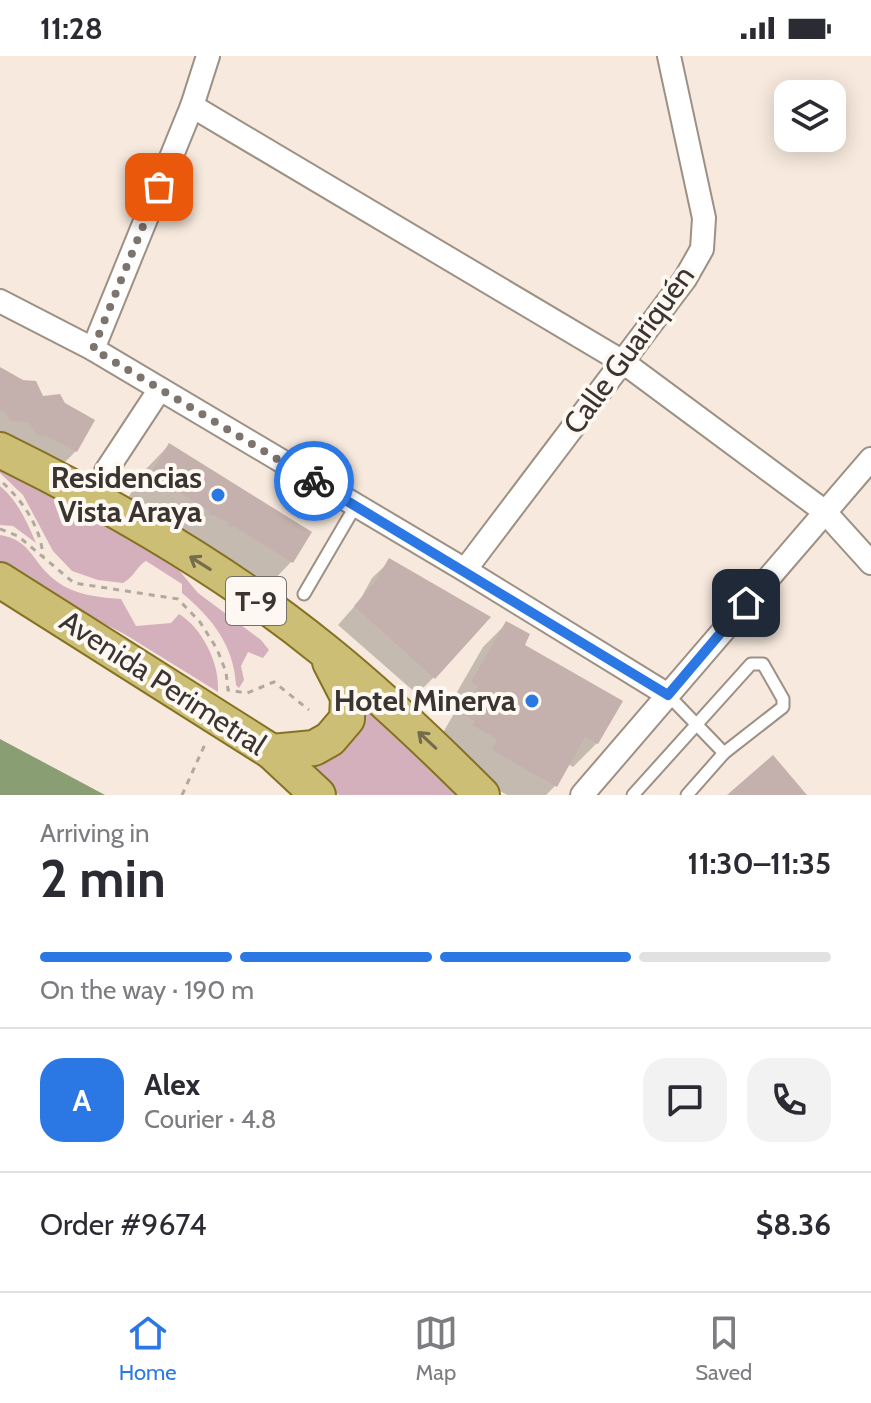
<!DOCTYPE html>
<html lang="en">
<head>
<meta charset="utf-8">
<style>
  :root { --surface:#fff; --page:#f2f2f3; --text:#2b2b33; --muted:#7c7c81; --line:#e1e1e2; --accent:#2b78e4 }
  body { margin:0; font-family:Cabin,sans-serif; background:var(--page); color:var(--text); height:100vh; display:flex; flex-direction:column; font-size:30px; white-space:nowrap }
  * { box-sizing:border-box; margin:0 }
  p { font-size:26px; color:var(--muted) }
  .icon { flex:none; width:44px; height:44px; fill:none; stroke:currentColor; stroke-width:2; stroke-linecap:round; stroke-linejoin:round }
  .map { position:relative; height:739px; overflow:hidden }
  .panel { display:flex; flex-direction:column; background:var(--surface); flex:1 }
  .panel>* { flex:none }
  .buttons { position:absolute; left:774px; top:24px; display:grid; gap:16px }
  .buttons a { display:grid; place-items:center; width:72px; height:72px; border-radius:16px; background:var(--surface); box-shadow:0 4px 20px #0003; font-size:40px }
  .pin { position:absolute; display:grid; place-items:center; width:68px; height:68px; color:#fff; margin:-34px; border-radius:16px; box-shadow:0 4px 12px #0006 }
  .courier { position:absolute; display:grid; place-items:center; width:80px; height:80px; margin:-40px; border:6px solid #2b78e4; border-radius:50%; background:#fff; color:#222; box-shadow:0 2px 10px #0007 }
  .summary em { font-style:normal; font-weight:700 }
  .summary div { display:flex; flex-direction:column-reverse }
  .summary { display:flex; align-items:center; justify-content:space-between; height:136px; padding:0 40px }
  h1 { font-size:52px; font-weight:700; line-height:60px }
  .bar { display:grid; grid-template-columns:repeat(4,1fr); gap:12px 8px; align-content:center; height:96px; padding:0 40px }
  .bar i { height:10px; border-radius:6px; background:var(--line) }
  .bar .on { background:var(--accent) }
  .bar p { grid-column:span 4 }
  .line { display:flex; align-items:center; gap:20px; padding:0 40px; border-top:2px solid var(--line) }
  .line div { flex:1 }
  .round { display:grid; place-items:center; flex:none; width:84px; height:84px; border-radius:24px; background:var(--page) }
  .status { display:flex; justify-content:space-between; align-items:center; height:56px; padding:0 40px; background:var(--surface); direction:ltr }
  .status svg { height:22px; fill:currentColor }
  .menu { display:flex; justify-content:space-around; align-items:center; height:112px; border-top:2px solid var(--line); background:var(--surface); font-size:22px; color:var(--muted) }
  .menu a { display:grid; justify-items:center; gap:4px }
  .menu .on { color:var(--accent) }
  .map>svg:first-child { display:block }
</style>
</head>
<body>
<div class="status"><b>11:28</b><svg viewBox="0 0 49 12"><path d="M0 12V9h3v3zM5 12V6h3v6zM10 12V3h3v9zM15 12V0h3v12zM26 1h20v11H26zM47 4h2v5h-2z"/></svg></div>
<div class="map">
<svg width="871" height="739" viewBox="0 0 871 739">
  <rect width="100%" height="100%" fill="#f7e9dd"/>
  <g fill="#d4b0bc">
    <path d="M0,411L167,500L198,537L261,584L269,594L263,602L248,596L241,610L244,624L239,632L236,629C234,589 211,561 182,537V528L146,505C137,510 135,520 123,527L98,524L72,515L53,495L23,439L0,417Z"/>
    <path d="M0,430C18,445 27,466 36,487L13,470L0,469Z"/>
    <path d="M0,479C28,484 30,499 47,517C67,538 94,541 121,543L136,570L171,567L179,558C203,573 220,608 218,636L126,579L0,513Z"/>
    <polygon points="365,642 466,739 339,739 293,698"/>
  </g>
  <polygon fill="#8a9e74" points="0,683 105,739 0,739"/>
  <g fill="#0003">
    <polygon points="0,314 76,395 52,419 0,388"/>
    <polygon points="169,389 309,477 291,506 268,530 128,442 146,413"/>
    <polygon points="390,505 434,621 417,638 338,569 360,544 372,522"/>
    <polygon points="507,567 597,687 573,711 568,708 555,730 546,739 507,739 470,718 475,707 450,693 440,682 456,654 449,650 483,591"/>
  </g>
  <g fill="#c4b1ad">
    <polygon points="0,311 23,324 36,325 43,340 60,338 65,347 95,364 77,396 47,380 37,379 29,366 10,365 6,357 0,354"/>
    <polygon points="169,387 312,476 293,507 235,471 229,471 227,466 216,460 210,459 208,454 150,418"/>
    <polygon points="389,502 491,561 435,623 354,550 376,524"/>
    <polygon points="506,565 530,578 525,589 623,645 598,688 585,681 557,731 492,694 497,683 472,669 475,665 462,658 478,630 471,626"/>
    <polygon points="773,699 807,739 727,739"/>
  </g>
  <g fill="none" stroke-linecap="round" stroke-linejoin="round">
    <g stroke="#9d9084" stroke-width="15">
      <g id="service">
        <polyline points="304,538 356,449"/>
        <polyline points="668,639 724,697 687,739"/>
        <polyline points="633,739 751,608 763,608 783,643 783,651 724,697"/>
      </g>
    </g>
    <g stroke="#9d9084" stroke-width="26">
      <g id="minor">
        <polyline points="192,50 623,306 824,455 871,507"/>
        <polyline points="0,245 93,293 465,514 668,639"/>
        <polyline points="93,293 192,50 208,0"/>
        <polyline points="106,415 160,333"/>
        <polyline points="465,514 685,223 702,193 704,162 669,0"/>
        <polyline points="582,739 871,403"/>
      </g>
    </g>
    <g stroke="#847222" stroke-width="38">
      <g id="primary">
        <path d="M0,394C114,450 227,515 325,595C381,640 432,689 482,739"/>
        <polyline points="0,524 272,696 318,739"/>
        <polyline points="272,696 314,692 330,683 347,663 348,641 330,606"/>
      </g>
    </g>
    <g stroke="#b3a89f" stroke-width="3" stroke-dasharray="6 6" stroke-linecap="butt">
      <path d="M3,427C24,446 42,474 43,502"/>
      <polyline points="0,473 18,480 74,527 178,543 200,566 217,593 226,616 228,634 247,637 274,626 309,654"/>
      <polyline points="182,739 206,686"/>
    </g>
    <use href="#service" stroke="#fff" stroke-width="11"/>
    <use href="#minor" stroke="#fff" stroke-width="22"/>
    <use href="#primary" stroke="#cdbe76" stroke-width="34"/>
  </g>
  <defs><path id="oneway-shaft" d="M-6 0H5M1.5-3L5.5 0L1.5 3" fill="none" stroke-width="1.6" stroke-linecap="round" stroke-linejoin="round" transform="scale(2)"/></defs>
  <g stroke="#756c4d">
    <use href="#oneway-shaft" transform="translate(200 507) rotate(-148)"/>
    <use href="#oneway-shaft" transform="translate(427 684) rotate(-137)"/>
  </g>
  <g fill="none" stroke-linecap="round" stroke-linejoin="round">
    <polyline stroke="#7d746d" stroke-width="8" stroke-dasharray="0 14.4" points="159,131 93,293 314,425"/>
    <polyline stroke="#2b78e4" stroke-width="10" points="314,425 668,639 746,547"/>
  </g>
  <g fill="#2b78e4" stroke="#fef8f3" stroke-width="3">
    <circle cx="218" cy="439" r="8"/>
    <circle cx="532" cy="645" r="8"/>
  </g>
  <g text-anchor="middle" stroke-width="8" stroke-linejoin="round" paint-order="stroke">
    <rect fill="#fef8f3" stroke="#76706b" stroke-width="2" x="226" y="521" width="60" height="48" rx="6"/>
    <g font-size="28" font-weight="bold" fill="#3b3531">
      <text x="256" y="555">T-9</text>
    </g>
    <g font-size="30" fill="#3b3531" stroke="#fef8f3">
      <text transform="translate(629 294) rotate(-54)" y="10">Calle Guariquén</text>
      <text transform="translate(163 627) rotate(33)" y="10">Avenida Perimetral</text>
    </g>
    <g font-size="30" font-weight="bold" fill="#3b3531" stroke="#fef8f3" text-anchor="end">
      <text x="202" y="432">Residencias<tspan x="202" dy="34">Vista Araya</tspan></text>
      <text x="516" y="655">Hotel Minerva</text>
    </g>
  </g>
</svg>
<div class="buttons">
<a><svg class="icon" aria-label="layers" viewBox="0 0 24 24"><path d="M12 4l9 5-9 5-9-5zM3 14l9 5 9-5"/></svg></a>
</div>
<div class="pin" style="left:159px;top:131px;background:#ea580c"><svg class="icon" aria-label="bag" viewBox="0 0 24 24"><path d="M5 8h14l-1 12H6zM9 8a3 3 0 0 1 6 0"/></svg></div>
<div class="pin" style="left:746px;top:547px;background:#1f2937"><svg class="icon" aria-label="home" viewBox="0 0 24 24"><path d="M3 11l9-7 9 7M6 9v11h12V9"/></svg></div>
<div class="courier" style="left:314px;top:425px"><svg class="icon" aria-label="bike" viewBox="0 0 24 24"><circle cx="6" cy="16" r="4"/><circle cx="18" cy="16" r="4"/><path d="M6 16l4-8h5l3 8M10 8l3 8H6M13 5h3"/></svg></div>
</div>
<section class="panel">
<div class="summary"><div><h1>2 min</h1><p>Arriving in</p></div><em>11:30–11:35</em></div>
<div class="bar"><i class="on"></i><i class="on"></i><i class="on"></i><i></i><p>On the way · 190 m</p></div>
<div class="line" style="height:144px"><b class="round" style="background:var(--accent);color:#fff">A</b><div><b>Alex</b><p>Courier · 4.8</p></div><a class="round"><svg class="icon" aria-label="chat" viewBox="0 0 24 24"><path d="M4 5h16v11H9l-5 4z"/></svg></a><a class="round"><svg class="icon" aria-label="phone" viewBox="0 0 24 24"><path d="M5 4h4l2 5-3 2q2 4 5 5l2-3 5 2v4C11 20 4 13 5 4z"/></svg></a></div>
<div class="line" style="height:104px"><div>Order #9674</div><b>$8.36</b></div>
</section>
<nav class="menu">
<a class="on"><svg class="icon" aria-label="home" viewBox="0 0 24 24"><path d="M3 11l9-7 9 7M6 9v11h12V9"/></svg>Home</a>
<a><svg class="icon" aria-label="map" viewBox="0 0 24 24"><path d="M3 6l6-2 6 2 6-2v14l-6 2-6-2-6 2zM9 4v14M15 6v14"/></svg>Map</a>
<a><svg class="icon" aria-label="saved" viewBox="0 0 24 24"><path d="M7 4h10v16l-5-4-5 4z"/></svg>Saved</a>
</nav>
</body>
</html>
